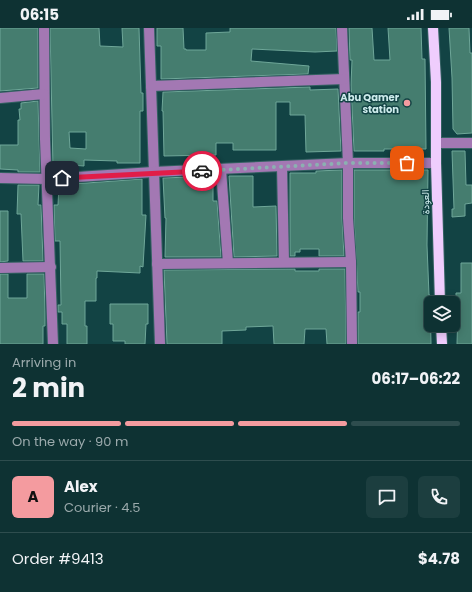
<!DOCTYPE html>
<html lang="en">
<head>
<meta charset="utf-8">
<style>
  :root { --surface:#0e3233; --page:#1c3e3f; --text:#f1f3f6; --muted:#9baaac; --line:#2e4d4e; --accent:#f49b9f }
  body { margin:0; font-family:Poppins,Vazirmatn,sans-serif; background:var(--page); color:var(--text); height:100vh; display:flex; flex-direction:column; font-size:15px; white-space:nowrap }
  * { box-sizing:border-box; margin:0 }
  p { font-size:13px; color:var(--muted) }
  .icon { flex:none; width:22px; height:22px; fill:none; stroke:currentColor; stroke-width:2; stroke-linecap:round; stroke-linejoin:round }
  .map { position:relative; height:316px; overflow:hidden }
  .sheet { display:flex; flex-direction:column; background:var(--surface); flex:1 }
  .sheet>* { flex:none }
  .buttons { position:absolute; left:424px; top:268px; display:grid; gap:8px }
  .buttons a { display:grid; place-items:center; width:36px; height:36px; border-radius:6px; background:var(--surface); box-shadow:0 2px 10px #0003,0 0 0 1px var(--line); font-size:20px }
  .pin { position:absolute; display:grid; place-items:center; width:34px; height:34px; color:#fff; margin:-17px; border-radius:8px; box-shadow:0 2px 6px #0006 }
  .courier { position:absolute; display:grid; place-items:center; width:40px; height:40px; margin:-20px; border:3px solid #e11d48; border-radius:50%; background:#fff; color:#222; box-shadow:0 1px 5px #0007 }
  .headline em { font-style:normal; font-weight:700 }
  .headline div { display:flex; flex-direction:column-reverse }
  .headline { display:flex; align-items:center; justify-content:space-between; height:68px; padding:0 12px }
  h1 { font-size:26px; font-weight:700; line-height:30px }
  .bar { display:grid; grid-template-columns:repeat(4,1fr); gap:6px 4px; align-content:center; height:48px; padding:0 12px }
  .bar i { height:5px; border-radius:3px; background:var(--line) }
  .bar .active { background:var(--accent) }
  .bar p { grid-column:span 4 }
  .line { display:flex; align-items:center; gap:10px; padding:0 12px; border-top:1px solid var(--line) }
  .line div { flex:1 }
  .round { display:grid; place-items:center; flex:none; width:42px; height:42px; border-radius:6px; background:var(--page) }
  .status { display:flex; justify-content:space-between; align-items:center; height:28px; padding:0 20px; background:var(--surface); direction:ltr }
  .status svg { height:11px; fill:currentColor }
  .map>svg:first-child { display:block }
</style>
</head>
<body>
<div class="status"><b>06:15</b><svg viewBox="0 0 49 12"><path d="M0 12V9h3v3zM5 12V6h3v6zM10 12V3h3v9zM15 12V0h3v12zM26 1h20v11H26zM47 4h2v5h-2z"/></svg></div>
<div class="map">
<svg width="472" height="316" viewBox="0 0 472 316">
  <rect width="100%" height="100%" fill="#124344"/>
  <g fill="#457d6f" stroke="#6fa799" fill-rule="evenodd">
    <polygon points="0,0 38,0 38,60 0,63"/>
    <path d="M50,0H99L100,18L123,19L122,0H139L141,65H143V83H140V135H117V133L84,132V138L70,137V139L53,140ZM69,104H86V121L70,120Z"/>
    <polygon points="157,0 183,0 184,21 186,21 186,22 206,22 206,5 230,4 230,0 336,0 337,23 315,24 252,21 251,33 309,38 308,46 161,51 161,18 157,18"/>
    <polygon points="349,0 372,0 374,32 390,32 388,0 421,0 422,31 425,31 426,121 384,121 384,123 354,123 351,57 352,32 350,32"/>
    <polygon points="449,0 469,0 470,25 472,25 472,105 457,106 453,101 452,50"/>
    <polygon points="310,59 310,62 338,61 341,123 306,124 305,87 290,87 290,74 276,74 276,122 233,122 233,115 216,115 216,127 164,128 163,83 162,83 163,64"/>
    <polygon points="38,73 40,144 18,144 18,142 0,141 0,117 18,117 18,92 20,92 19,81 21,81 21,75"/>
    <polygon points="452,123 465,123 466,157 472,157 472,175 465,176 465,188 452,189 452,181 454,181"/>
    <polygon points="342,142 342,190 344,228 319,228 319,221 300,221 300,224 295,224 295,228 290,228 290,145 316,145 316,143"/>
    <polygon points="354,142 428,142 427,217 429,267 430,267 431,316 358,316 358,284 360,284 360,264 358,264 354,190"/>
    <polygon points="229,148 253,148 253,179 276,178 277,228 234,229"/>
    <polygon points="189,149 213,149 213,173 217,173 221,229 165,229 166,190 165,190 163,150"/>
    <polygon points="142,151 142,187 146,187 143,239 140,238 140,245 97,243 97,250 96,250 96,273 85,273 85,298 87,298 87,316 67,316 67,296 62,296 62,284 58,284 58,277 61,277 60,213 55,213 54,177 58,177 59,157"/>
    <polygon points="18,157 39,157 38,177 41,177 43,233 23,233 21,186 17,186"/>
    <polygon points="0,183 8,183 8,233 0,234"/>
    <polygon points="461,235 472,235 472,316 457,316 458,280 456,280 456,265 461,265"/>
    <polygon points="295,241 295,243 319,243 319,241 345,241 346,316 327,316 326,301 305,301 304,316 274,316 273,298 246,299 246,302 222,303 222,316 167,316 164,242"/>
    <polygon points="0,246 8,246 8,270 27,270 27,246 44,246 45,284 45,298 43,298 43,316 0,316"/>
    <polygon points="110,276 148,276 148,296 146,296 145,316 125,316 125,313 113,313 113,296 110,296"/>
  </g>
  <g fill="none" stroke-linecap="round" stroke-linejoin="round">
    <g stroke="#346162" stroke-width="12">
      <g id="minor">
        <polyline points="44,0 45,111 53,316"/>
        <polyline points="149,0 160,316"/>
        <polyline points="342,0 348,135 348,190 351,234 352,316"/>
        <polyline points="151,58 344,51"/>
        <polyline points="0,70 44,66"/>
        <polyline points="437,115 472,115"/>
        <polyline points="282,139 284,234"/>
        <polyline points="221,142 228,235"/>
        <polyline points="0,150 47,151 153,144 348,135 436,135"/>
        <polyline points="157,236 351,234"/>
        <polyline points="0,240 51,239"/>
      </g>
    </g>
    <g stroke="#346162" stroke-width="12">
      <g id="major">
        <polyline points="433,0 436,54 436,135 440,275"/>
        <polyline points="441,297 442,316"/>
      </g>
    </g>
    <use href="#minor" stroke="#a378b3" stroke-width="10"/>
    <use href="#major" stroke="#efcdfd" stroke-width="10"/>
  </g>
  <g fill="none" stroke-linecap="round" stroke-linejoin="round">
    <polyline stroke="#8cb0b1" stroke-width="4" stroke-dasharray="0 7.2" points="202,143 348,135 407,135"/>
    <polyline stroke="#e11d48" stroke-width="5" points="62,150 202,143"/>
  </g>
  <circle fill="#f49b9f" stroke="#124344" stroke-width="1.5" cx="407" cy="75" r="4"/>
  <g text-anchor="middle" stroke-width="3" stroke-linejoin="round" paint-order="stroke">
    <g font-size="10" font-weight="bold" fill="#cdebeb" stroke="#124344" text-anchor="end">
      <text x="399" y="73">Abu Qamer<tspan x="399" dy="12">station</tspan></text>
    </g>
    <g font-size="10" fill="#cdebeb" stroke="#124344">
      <text transform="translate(425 174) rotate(-92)" y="4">العودة</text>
    </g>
  </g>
</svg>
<div class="buttons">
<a><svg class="icon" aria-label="layers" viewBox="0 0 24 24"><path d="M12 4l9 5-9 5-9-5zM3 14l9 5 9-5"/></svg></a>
</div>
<div class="pin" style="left:407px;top:135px;background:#ea580c"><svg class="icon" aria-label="bag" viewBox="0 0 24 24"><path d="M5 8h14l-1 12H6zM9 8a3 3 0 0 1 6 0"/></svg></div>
<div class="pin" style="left:62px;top:150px;background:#1f2937"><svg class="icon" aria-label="home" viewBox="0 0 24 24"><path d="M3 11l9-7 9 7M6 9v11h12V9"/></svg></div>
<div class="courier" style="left:202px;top:143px"><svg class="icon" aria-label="car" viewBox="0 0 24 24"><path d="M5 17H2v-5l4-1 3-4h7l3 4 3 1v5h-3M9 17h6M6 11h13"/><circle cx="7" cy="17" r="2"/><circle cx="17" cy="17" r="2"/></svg></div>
</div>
<section class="sheet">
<div class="headline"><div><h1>2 min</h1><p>Arriving in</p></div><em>06:17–06:22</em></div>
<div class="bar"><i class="active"></i><i class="active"></i><i class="active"></i><i></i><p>On the way · 90 m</p></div>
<div class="line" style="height:72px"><b class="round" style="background:var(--accent);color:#111">A</b><div><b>Alex</b><p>Courier · 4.5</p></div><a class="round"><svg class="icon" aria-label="chat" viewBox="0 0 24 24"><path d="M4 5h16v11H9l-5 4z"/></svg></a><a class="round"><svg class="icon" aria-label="phone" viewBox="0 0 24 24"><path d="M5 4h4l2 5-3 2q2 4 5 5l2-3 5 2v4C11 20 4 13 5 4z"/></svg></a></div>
<div class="line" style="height:52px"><div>Order #9413</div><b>$4.78</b></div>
</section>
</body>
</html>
